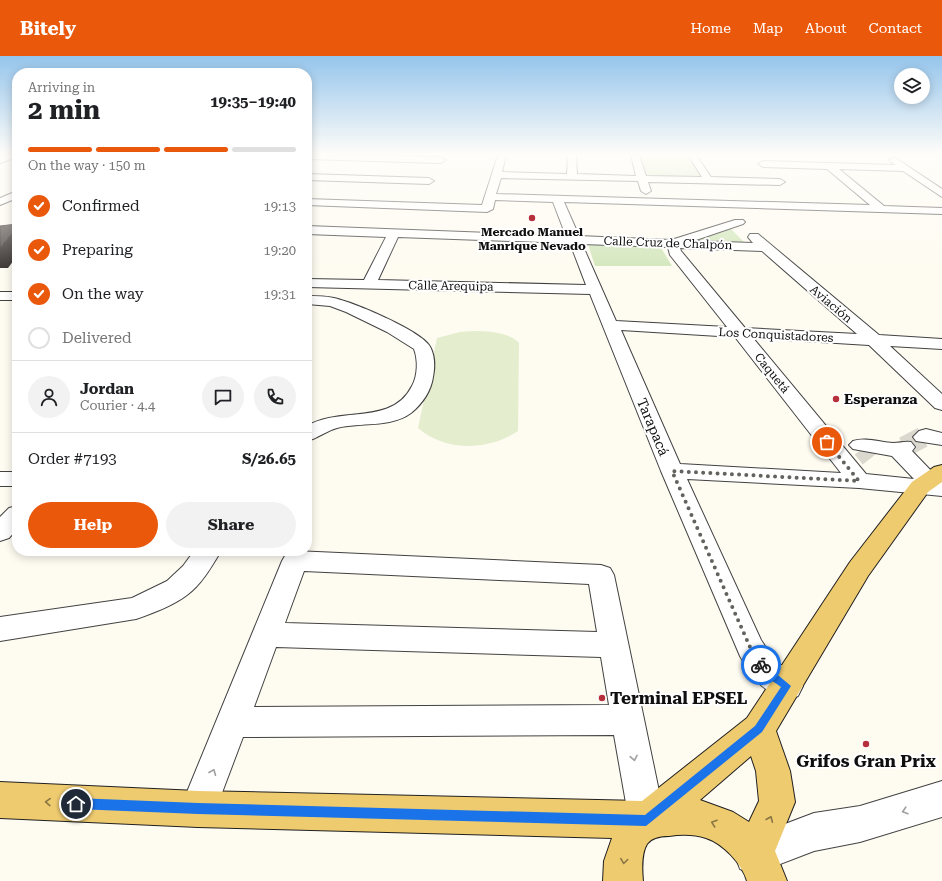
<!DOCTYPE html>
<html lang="en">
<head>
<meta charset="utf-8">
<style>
  :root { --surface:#fff; --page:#f2f2f2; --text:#202124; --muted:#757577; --line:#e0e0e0; --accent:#ea580c }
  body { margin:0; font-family:"Roboto Serif",serif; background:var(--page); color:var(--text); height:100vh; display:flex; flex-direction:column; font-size:15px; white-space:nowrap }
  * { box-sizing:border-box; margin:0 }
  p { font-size:13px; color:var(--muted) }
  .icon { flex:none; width:22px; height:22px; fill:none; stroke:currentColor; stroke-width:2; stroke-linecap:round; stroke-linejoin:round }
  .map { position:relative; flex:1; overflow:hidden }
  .sheet { position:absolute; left:12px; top:12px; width:300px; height:488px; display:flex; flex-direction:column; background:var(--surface); border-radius:16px; box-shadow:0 2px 10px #0003 }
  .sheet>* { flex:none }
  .buttons { position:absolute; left:894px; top:12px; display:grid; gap:8px }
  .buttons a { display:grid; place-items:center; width:36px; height:36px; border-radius:50%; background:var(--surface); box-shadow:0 2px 10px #0003; font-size:20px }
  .pin { position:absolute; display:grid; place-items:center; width:34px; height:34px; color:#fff; margin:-17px; border:2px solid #fff; border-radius:50%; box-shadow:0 1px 4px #0007 }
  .courier { position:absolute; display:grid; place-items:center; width:40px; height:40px; margin:-20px; border:3px solid #1a73e8; border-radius:50%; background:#fff; color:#222; box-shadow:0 1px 5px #0007 }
  .headline em { font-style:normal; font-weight:700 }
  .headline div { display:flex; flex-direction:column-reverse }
  .headline { display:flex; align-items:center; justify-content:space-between; height:68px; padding:0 16px }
  h1 { font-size:26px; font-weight:700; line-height:30px }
  .bar { display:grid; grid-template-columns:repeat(4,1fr); gap:6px 4px; align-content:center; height:48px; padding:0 16px }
  .bar i { height:5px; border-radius:3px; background:var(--line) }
  .bar .active { background:var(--accent) }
  .bar p { grid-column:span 4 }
  .line { display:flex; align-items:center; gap:10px; padding:0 16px; border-top:1px solid var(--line) }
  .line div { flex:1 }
  .round { display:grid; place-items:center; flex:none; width:42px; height:42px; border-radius:21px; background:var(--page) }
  ol { padding:0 16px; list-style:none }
  li { display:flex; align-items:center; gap:12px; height:44px }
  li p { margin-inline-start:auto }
  li .icon { padding:4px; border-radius:50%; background:var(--accent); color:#fff; stroke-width:4 }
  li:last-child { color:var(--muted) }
  li i { width:22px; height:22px; border:2px solid var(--line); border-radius:50% }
  .cta { display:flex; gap:8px; margin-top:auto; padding:8px 16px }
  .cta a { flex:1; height:46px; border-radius:24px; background:var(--accent); color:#fff; font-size:16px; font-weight:700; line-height:46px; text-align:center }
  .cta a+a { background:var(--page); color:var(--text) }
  header { display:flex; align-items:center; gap:24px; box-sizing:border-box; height:56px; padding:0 20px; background:var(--accent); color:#fff }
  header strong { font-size:19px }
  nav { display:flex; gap:22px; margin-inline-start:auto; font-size:14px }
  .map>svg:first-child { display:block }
</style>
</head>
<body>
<header>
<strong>Bitely</strong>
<nav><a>Home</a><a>Map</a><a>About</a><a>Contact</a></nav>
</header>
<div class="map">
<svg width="942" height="825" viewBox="0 0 942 825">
  <rect width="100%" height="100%" fill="#fefbf1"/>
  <g fill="#d4e7bd">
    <polygon points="639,99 691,99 706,123 646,122"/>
    <polygon points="729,171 745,187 691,185"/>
    <polygon points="588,188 660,190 672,210 595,210"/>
  </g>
  <path fill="#e4eece" d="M474,275C489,275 508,276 519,287L518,375C489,395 445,396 418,372L437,282L460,276Z"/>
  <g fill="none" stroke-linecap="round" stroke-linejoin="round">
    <g stroke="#dad8cf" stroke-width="21" stroke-dasharray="21 10" stroke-linecap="butt">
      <polyline points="904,391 923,381"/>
      <polyline points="863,392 871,402"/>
    </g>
    <g stroke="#424242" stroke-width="2">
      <g id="minor">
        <polygon points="6,99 17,99 17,101 0,107 0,101"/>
        <polygon points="307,99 441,101 446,104 441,107 307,103"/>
        <path d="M498,99H506L502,116L567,118L568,99H576L577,118L636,120L631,99H639L646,120L702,121L688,99H696L711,121L780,123L785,126L780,129L648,126L651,135L646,138L641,135L638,125L501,122L496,138L870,149L827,113L763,111L758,108L763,105L895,109L889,104L894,101L942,133V141L903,115L839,113L884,150L942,152V158L564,146L579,180L671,184L735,164H743L745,166L743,168L693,185L753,187L748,181L750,178H758L879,279L942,283V293L890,290L942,338V354L935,352L869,289L753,282L866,418L914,423L892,400L853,393L849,389L853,385C866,381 879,386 893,387C900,387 904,385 911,386L915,391L912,395L942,426V440L859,432L687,423L761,584L775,605L798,620L803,630L798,640L787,644C761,634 753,623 740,600L661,415L590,238L307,231V223L364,224L386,181L307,178V170L566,180L553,146L495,144L493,153L487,156L307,149V143L482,149ZM398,181L570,187L586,229L378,224ZM582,188L668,191L670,199L727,271L616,265ZM680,192L762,195L857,278L745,272L681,195ZM621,274L735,281L841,417L680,408Z"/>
        <polygon points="307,118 429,122 434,125 429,128 307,124"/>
        <polygon points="17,135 17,142 0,149 0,142"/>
        <rect x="0" y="236" width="17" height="8"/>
        <path d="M307,240C316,240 325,240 334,242C355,247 417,273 429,289C435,298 435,311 433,321C431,335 422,348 411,357C391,372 360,366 337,372C326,375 318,382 307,385V370C341,350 392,370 412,330C418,319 418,304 414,293L387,276L346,256L330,250L307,248Z"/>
        <polygon points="926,373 942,377 942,389 916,385 913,381 919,375"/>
        <rect x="0" y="416" width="17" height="14"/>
        <polygon points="17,450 17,473 9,482 0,485 0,461 9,452"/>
        <path d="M194,495H221C212,510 201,529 187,539C174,549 151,558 136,563L0,585V561L132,542L167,525L183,510Z"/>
        <path d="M295,495L601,509L610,512L614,519L665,764L660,777L647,782L634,777L629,764L614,679L243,681L211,766L198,771L185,766L180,753L282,505L286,498ZM304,515L589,528L597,576L285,567ZM276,591L601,601L609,649L254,651Z"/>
        <polygon points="942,725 942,761 860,786 814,795 754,818 740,813 735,799 740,785 814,757 860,750"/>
      </g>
    </g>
    <g stroke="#202020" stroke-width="2">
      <path id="major" d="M942,409V426L928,436L868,520L776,675L790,715L795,746L775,795L787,825H747C742,808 724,788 706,782C694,778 681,778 669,780C661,780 652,781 647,788C641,798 642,814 643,825H603L604,805L612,782L198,771L0,762V726L198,735L642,745L747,662L850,506L912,426L934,411ZM751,700L756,715L759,745L749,766L733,756L700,744Z"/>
    </g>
    <use href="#minor" fill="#fff" fill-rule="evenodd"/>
    <use href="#major" fill="#efcb70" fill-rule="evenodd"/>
  </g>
  <polygon fill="#3d3735" points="17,171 17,200 8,212 0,212 0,192"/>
  <polygon fill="#574f4c" stroke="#3d3735" points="17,168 17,171 0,192 0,170"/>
  <defs><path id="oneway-chevron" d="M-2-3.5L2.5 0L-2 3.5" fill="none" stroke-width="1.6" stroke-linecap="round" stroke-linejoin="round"/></defs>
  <g stroke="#9f9f9f">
    <use href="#oneway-chevron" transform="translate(634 702) rotate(79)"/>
    <use href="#oneway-chevron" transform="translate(213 716) rotate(-68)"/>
    <use href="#oneway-chevron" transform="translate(905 755) rotate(163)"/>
  </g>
  <g stroke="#8a7644">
    <use href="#oneway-chevron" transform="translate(48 746) rotate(-178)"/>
    <use href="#oneway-chevron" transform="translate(770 763) rotate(-67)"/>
    <use href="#oneway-chevron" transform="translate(714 767) rotate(-161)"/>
    <use href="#oneway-chevron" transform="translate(624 805) rotate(98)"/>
  </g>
  <linearGradient id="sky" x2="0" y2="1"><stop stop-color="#95c5ec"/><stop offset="0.46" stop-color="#fffdf9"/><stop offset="1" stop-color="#fffdf9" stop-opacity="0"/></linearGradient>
  <rect width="942" height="214" fill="url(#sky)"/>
  <polygon fill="#1a73e8" points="761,605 791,630 762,676 646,770 198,758 76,753 73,751 71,748 73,744 76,742 198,747 645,759 755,670 781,631 761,617 756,609"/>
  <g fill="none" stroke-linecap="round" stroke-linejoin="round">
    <polyline stroke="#63625e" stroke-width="4" stroke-dasharray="0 7.2" points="761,609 750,591 672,415 859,425 827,386"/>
  </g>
  <g fill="#b6303b" stroke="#fff" stroke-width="1.5">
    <circle cx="532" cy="162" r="4"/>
    <circle cx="836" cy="343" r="4"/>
    <circle cx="602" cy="642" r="4"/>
    <circle cx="866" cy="688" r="4"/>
  </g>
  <g text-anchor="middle" stroke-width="4" stroke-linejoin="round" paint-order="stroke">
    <g font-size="12" font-weight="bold" fill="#0f0f0f" stroke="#fff">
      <text x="532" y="180">Mercado Manuel<tspan x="532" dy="14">Manrique Nevado</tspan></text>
    </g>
    <g font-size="12" fill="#0f0f0f" stroke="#fff">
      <text transform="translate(668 187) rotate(2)" y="4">Calle Cruz de Chalpón</text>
      <text transform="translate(451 230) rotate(1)" y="4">Calle Arequipa</text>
      <text transform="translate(831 248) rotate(40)" y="4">Aviación</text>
      <text transform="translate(776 279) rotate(3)" y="4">Los Conquistadores</text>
      <text transform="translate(772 317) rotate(51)" y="4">Caquetá</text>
    </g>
    <g font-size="14" font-weight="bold" fill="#0f0f0f" stroke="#fff" text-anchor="start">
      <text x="844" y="348">Esperanza</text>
    </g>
    <g font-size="14" fill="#0f0f0f" stroke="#fff">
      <text transform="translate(653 371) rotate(67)" y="5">Tarapacá</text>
    </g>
    <g font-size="17" font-weight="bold" fill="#0f0f0f" stroke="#fff" text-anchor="start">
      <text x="610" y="648">Terminal EPSEL</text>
      <text x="866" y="711" text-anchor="middle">Grifos Gran Prix</text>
    </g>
  </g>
</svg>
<div class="buttons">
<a><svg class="icon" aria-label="layers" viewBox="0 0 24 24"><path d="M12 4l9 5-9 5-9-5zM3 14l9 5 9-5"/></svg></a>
</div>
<div class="pin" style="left:827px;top:386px;background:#ea580c"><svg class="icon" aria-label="bag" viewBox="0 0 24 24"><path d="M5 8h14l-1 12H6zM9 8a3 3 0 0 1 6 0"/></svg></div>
<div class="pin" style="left:76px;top:748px;background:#1f2937"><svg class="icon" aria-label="home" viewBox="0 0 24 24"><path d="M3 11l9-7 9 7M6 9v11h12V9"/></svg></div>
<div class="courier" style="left:761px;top:609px"><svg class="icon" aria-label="bike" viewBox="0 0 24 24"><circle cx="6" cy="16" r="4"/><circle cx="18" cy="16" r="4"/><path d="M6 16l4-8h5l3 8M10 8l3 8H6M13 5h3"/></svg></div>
<section class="sheet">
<div class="headline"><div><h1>2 min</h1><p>Arriving in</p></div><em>19:35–19:40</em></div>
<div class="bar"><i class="active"></i><i class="active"></i><i class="active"></i><i></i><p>On the way · 150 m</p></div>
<ol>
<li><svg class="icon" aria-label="check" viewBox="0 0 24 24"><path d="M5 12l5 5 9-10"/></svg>Confirmed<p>19:13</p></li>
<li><svg class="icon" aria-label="check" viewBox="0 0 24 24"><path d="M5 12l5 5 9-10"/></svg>Preparing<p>19:20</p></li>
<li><svg class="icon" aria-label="check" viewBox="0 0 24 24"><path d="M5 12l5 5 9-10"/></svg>On the way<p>19:31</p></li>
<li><i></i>Delivered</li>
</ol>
<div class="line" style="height:72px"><a class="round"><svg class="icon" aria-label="person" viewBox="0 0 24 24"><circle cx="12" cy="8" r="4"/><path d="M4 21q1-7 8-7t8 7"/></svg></a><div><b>Jordan</b><p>Courier · 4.4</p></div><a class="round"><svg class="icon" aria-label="chat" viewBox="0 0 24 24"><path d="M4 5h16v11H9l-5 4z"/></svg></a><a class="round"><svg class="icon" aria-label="phone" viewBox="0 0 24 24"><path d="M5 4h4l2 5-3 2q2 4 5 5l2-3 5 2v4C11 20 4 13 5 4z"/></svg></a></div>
<div class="line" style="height:52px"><div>Order #7193</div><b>S/26.65</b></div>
<div class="cta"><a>Help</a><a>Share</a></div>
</section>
</div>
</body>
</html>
